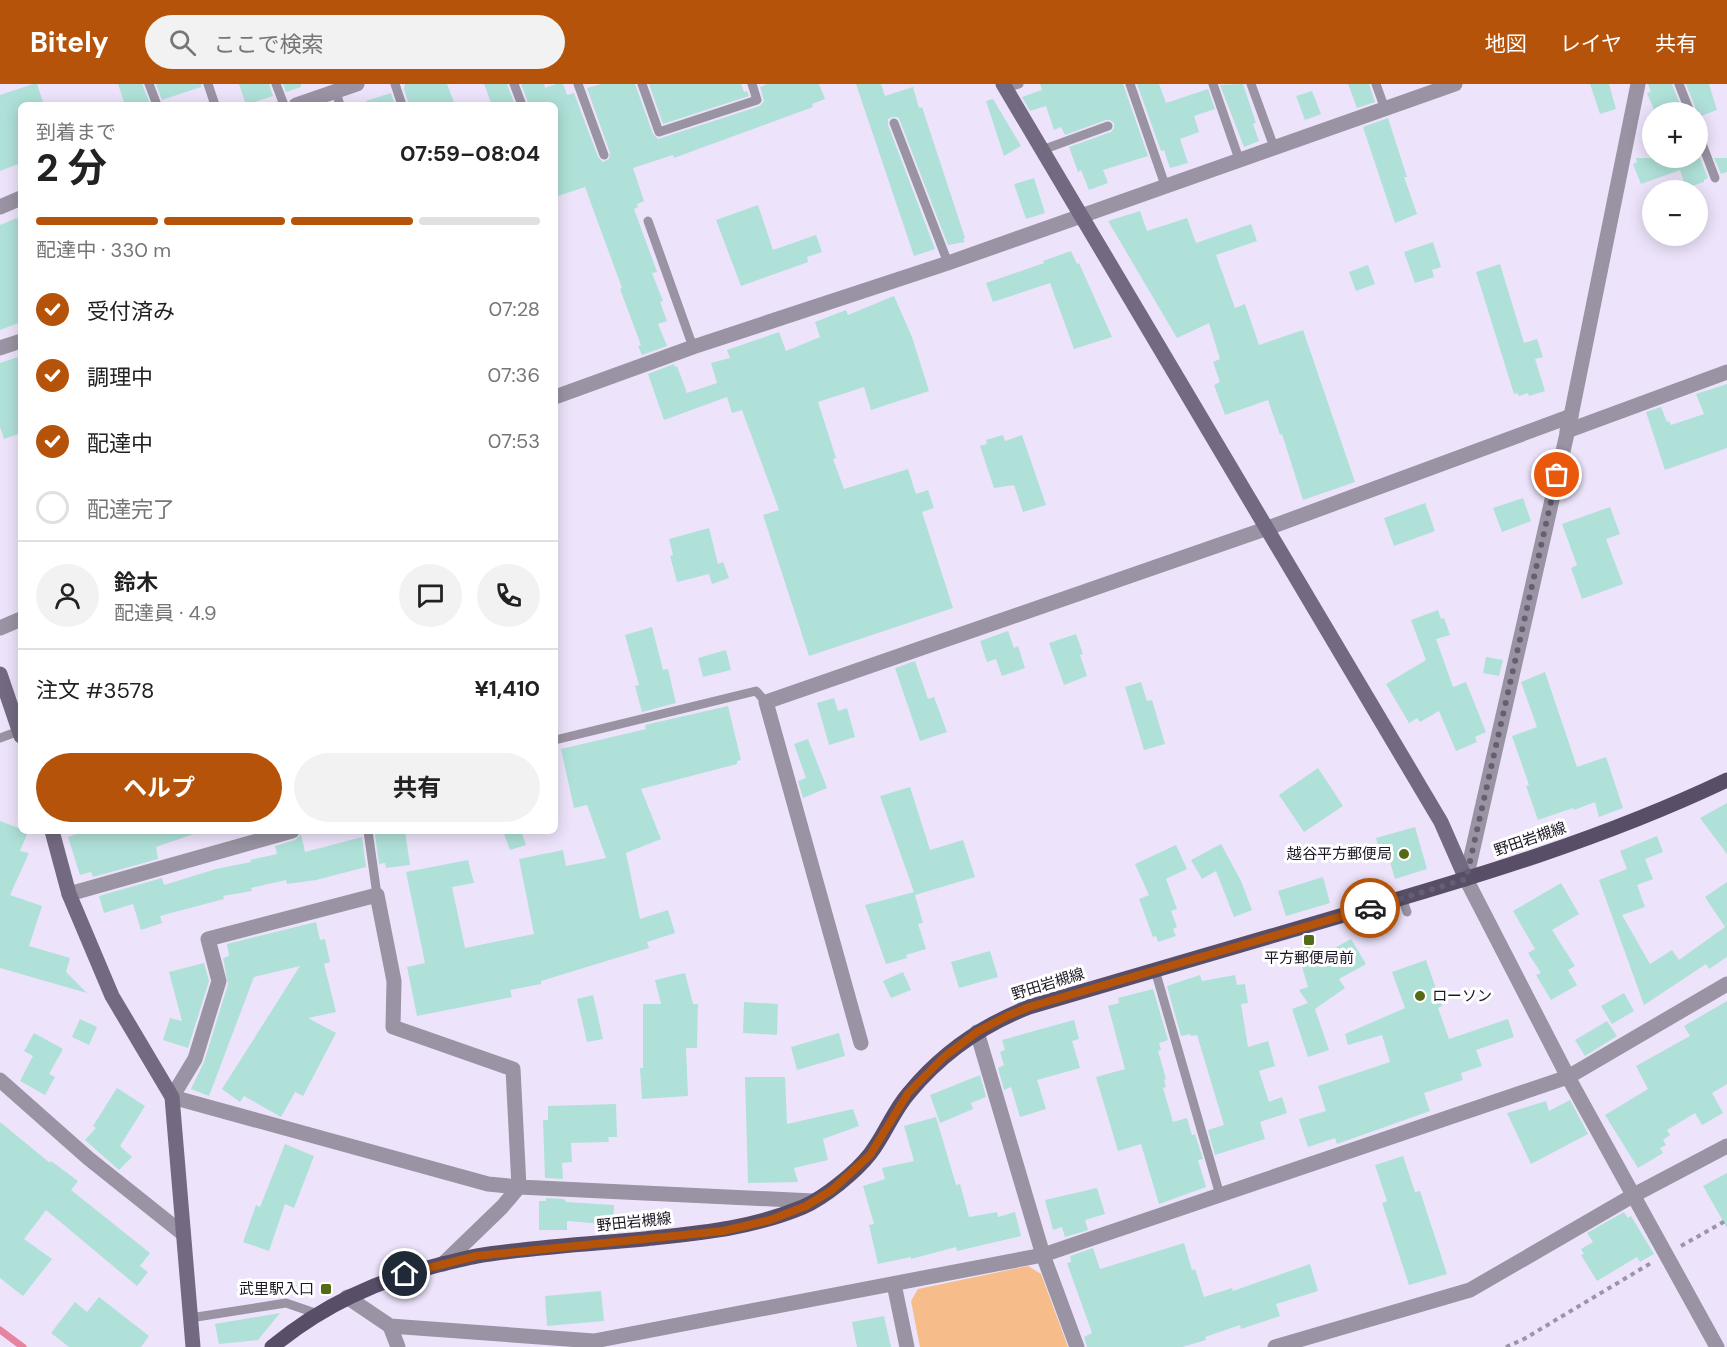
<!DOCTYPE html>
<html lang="ja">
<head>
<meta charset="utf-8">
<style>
  :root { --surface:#fff; --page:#f2f2f2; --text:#222; --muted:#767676; --line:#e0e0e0; --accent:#b45309 }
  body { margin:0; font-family:"DM Sans","Noto Sans JP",sans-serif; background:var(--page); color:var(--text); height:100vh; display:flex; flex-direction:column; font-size:22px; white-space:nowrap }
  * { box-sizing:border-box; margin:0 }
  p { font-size:20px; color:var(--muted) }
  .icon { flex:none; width:33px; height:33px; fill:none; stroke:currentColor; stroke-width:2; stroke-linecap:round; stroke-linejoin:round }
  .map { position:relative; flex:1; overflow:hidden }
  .drawer { position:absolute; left:18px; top:18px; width:540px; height:732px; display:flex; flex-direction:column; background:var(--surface); border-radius:9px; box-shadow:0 3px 15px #0003 }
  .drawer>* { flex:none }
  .buttons { position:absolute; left:1642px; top:18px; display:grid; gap:12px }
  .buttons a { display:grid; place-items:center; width:66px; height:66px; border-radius:50%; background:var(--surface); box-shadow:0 3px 15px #0003; font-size:30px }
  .pin { position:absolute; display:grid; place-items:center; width:51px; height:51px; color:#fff; margin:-26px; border:3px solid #fff; border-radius:50%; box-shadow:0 2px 6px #0007 }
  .courier { position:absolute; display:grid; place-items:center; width:60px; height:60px; margin:-30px; border:4px solid #b45309; border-radius:50%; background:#fff; color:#222; box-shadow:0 2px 8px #0007 }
  .headline em { font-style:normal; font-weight:700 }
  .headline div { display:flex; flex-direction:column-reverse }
  .headline { display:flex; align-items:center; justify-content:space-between; height:102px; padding:0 18px }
  h1 { font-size:39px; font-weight:700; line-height:45px }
  .bar { display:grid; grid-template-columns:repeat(4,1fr); gap:9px 6px; align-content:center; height:72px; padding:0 18px }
  .bar i { height:8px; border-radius:4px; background:var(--line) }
  .bar .current { background:var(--accent) }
  .bar p { grid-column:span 4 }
  .line { display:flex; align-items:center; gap:15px; padding:0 18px; border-top:2px solid var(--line) }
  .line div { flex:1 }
  .round { display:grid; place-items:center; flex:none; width:63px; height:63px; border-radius:32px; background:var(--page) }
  ol { padding:0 18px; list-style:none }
  li { display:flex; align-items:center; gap:18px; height:66px }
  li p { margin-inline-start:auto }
  li .icon { padding:6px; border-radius:50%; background:var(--accent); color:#fff; stroke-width:4 }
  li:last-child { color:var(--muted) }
  li i { width:33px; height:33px; border:3px solid var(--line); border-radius:50% }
  .action { display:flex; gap:12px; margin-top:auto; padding:12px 18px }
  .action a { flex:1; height:69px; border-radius:36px; background:var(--accent); color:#fff; font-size:24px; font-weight:700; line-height:69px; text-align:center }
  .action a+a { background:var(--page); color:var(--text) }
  header { display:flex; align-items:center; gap:36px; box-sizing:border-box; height:84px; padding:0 30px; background:var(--accent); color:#fff }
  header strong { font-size:28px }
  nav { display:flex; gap:33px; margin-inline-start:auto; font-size:21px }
  .search { width:420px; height:54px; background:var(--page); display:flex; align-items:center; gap:15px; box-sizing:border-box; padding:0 21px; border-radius:33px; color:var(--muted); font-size:22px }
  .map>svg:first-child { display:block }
</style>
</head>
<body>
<header>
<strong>Bitely</strong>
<div class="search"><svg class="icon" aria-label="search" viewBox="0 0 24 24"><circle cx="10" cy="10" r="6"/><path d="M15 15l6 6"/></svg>ここで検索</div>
<nav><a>地図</a><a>レイヤ</a><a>共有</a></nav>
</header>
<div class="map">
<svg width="1727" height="1263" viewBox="0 0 1727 1263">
  <rect width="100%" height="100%" fill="#ede4fb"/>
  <polygon fill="#f6bc89" points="1028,1182 1041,1190 1068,1263 920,1263 911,1217 918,1205"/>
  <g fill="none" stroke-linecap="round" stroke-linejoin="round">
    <polyline stroke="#e6839f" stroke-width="7" points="0,1246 23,1263"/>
  </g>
  <g fill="#afe1d8">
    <polygon points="33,0 37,0 44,21 21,21 21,79 0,87 0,11"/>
    <polygon points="118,0 142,0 150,20 125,21"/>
    <polygon points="156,0 201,0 201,3 162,16"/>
    <polygon points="239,0 269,0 273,12 246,21"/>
    <polygon points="283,0 301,0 301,3 286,8"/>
    <polygon points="405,0 447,0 455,21 409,21 404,5"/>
    <polygon points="484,0 507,0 515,21 492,21"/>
    <polygon points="521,0 544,0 545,4 556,0 563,0 567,11 574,9 598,73 603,78 609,75 610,69 587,4 601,0 635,0 653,50 658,55 760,22 764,17 760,3 767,0 819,0 825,15 812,20 813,23 701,64 674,74 673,71 633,84 644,117 637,120 638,123 634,125 657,188 652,189 663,217 660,218 667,237 658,240 667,262 642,271 638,262 641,261 620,205 622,204 585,103 555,113 555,21 529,21"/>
    <polygon points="649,0 741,0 744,8 747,7 749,12 663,40"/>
    <polygon points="856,0 881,0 885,12 913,3 919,24 922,23 965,154 963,155 965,158 948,161 900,37 898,33 892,33 888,35 888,41 935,165 914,172"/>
    <polygon points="1040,0 1123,0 1148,72 1103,86 1108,99 1089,106 1081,86 1078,88 1069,63 1111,48 1114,44 1114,39 1110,36 1106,36 1065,51 1061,43 1054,46 1046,22 1030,27 1022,13 1042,6"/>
    <polygon points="1137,0 1159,0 1166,19 1208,5 1215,25 1194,32 1199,48 1180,55 1188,79 1170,84 1164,66 1161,67"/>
    <polygon points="1243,0 1256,39 1253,40 1259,57 1244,63 1220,1"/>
    <polygon points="1348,0 1369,0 1375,18 1357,24"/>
    <polygon points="1590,0 1609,0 1616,25 1600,30"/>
    <polygon points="1648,0 1672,0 1683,28 1655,28 1647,9 1651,8"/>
    <polygon points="1686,0 1709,0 1717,26 1701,32 1700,28 1697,28"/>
    <polygon points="1312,7 1321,30 1305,36 1296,12"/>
    <polygon points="391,9 395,21 366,21 366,17"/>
    <polygon points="993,15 1021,62 1004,72 986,17"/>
    <polygon points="1388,34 1407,93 1404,93 1417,130 1395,139 1363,43"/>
    <polygon points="1636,74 1700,74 1708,94 1704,96 1704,98 1686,104 1680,86 1641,100 1633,80 1637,78"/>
    <polygon points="1714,74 1727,74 1727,88 1721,90"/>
    <polygon points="1034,94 1045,129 1026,135 1014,100"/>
    <polygon points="758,121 773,166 816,151 822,168 807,173 808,178 741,202 716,136"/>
    <polygon points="1140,127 1147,147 1187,134 1196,159 1251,140 1257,157 1216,171 1235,224 1245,220 1259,261 1303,246 1355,398 1303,416 1282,350 1280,351 1268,316 1225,331 1214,301 1220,298 1213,278 1220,275 1209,239 1177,254 1108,137"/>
    <polygon points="17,134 21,145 21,238 0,246 0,141"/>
    <polygon points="1433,158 1441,183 1432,186 1434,193 1415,199 1404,168"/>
    <polygon points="1071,167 1077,180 1079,179 1112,253 1074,265 1050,199 993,218 986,199 1044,179 1043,177"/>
    <polygon points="1500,180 1524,259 1537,255 1543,273 1535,275 1545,307 1529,312 1528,309 1519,312 1517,309 1514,310 1476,188"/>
    <polygon points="1368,181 1375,200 1356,207 1349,188"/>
    <polygon points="894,212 912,253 929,307 871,326 864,303 818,318 836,374 833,375 844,405 908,385 916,410 928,406 934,424 922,428 953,524 809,572 763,431 779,426 742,326 732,329 727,313 664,336 648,290 674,280 675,283 677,282 687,309 717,299 711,279 730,274 727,266 779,248 786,267 820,253 815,238 846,226 848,231"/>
    <polygon points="21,272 21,349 4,355 0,343 0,279"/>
    <polygon points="1727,300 1727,364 1665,386 1646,328 1661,323 1667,338 1669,337 1671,341 1704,330 1696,310"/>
    <polygon points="1003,351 1005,357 1022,351 1046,421 1023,428 1014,401 994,404 980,362 987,360 986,356"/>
    <polygon points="1523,414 1531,437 1502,448 1493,424"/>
    <polygon points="1425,419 1435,447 1394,462 1384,434"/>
    <polygon points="1610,423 1620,450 1606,455 1623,500 1582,515 1571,484 1577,481 1562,440"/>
    <polygon points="709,444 718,480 723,478 729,494 712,500 709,490 677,498 670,472 673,471 669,455"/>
    <polygon points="1438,526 1441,535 1444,534 1450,551 1436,555 1453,603 1466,598 1486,648 1475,653 1477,658 1456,667 1439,627 1420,638 1417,634 1409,639 1386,600 1426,576 1411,536"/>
    <polygon points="652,543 663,586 668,585 676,619 642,628 635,602 639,601 625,551"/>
    <polygon points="1008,547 1014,564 1018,562 1025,584 1002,592 996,575 987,578 980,557"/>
    <polygon points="1076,550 1083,570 1080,571 1087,592 1064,601 1049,559"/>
    <polygon points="726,566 731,586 703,593 698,574"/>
    <polygon points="1486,573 1503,576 1499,592 1483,589"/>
    <polygon points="915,577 928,615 934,613 947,648 920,657 895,584"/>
    <polygon points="1545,588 1577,683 1606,673 1623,724 1599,733 1595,718 1574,726 1573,724 1538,736 1526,702 1529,701 1512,652 1537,643 1521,598"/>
    <polygon points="1141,598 1147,617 1152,616 1165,660 1144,666 1125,603"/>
    <polygon points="834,614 838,627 847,624 855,653 829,661 817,619"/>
    <polygon points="728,622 741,676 737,677 737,680 641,705 661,755 626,769 640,835 668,826 675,849 647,858 649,864 541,897 541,900 510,906 512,913 417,932 407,883 425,879 406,788 468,776 474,799 452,803 465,864 534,850 519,775 563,766 566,782 606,774 587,721 574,724 561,665 646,645 645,641"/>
    <polygon points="808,655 827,704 803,714 798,697 806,694 794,660"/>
    <polygon points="1318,684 1343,722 1304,748 1279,711"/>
    <polygon points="910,703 930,766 963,756 975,793 915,811 923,839 918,840 926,865 906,871 907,874 886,880 865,821 914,808 880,712"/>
    <polygon points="1727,719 1727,770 1700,734"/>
    <polygon points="0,737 21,745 21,747 28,748 20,767 29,769 10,811 42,822 29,862 70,874 66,888 87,909 0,884"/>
    <polygon points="1415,743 1427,785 1395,795 1387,768 1380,770 1376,754"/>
    <polygon points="85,747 194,747 194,750 156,763 158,775 93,793 91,788 80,791 68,753"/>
    <polygon points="387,747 405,747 410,781 386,784 385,779 379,780 375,750"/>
    <polygon points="503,747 521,747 526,761 510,766"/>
    <polygon points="301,750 305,768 362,753 366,783 316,796 287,800 286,796 251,804 252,807 223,812 224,815 160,832 162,839 141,846 133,820 104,829 99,812 162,794 164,801 216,785 251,778 250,776 277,770 275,762 295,756"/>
    <polygon points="1657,752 1663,768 1645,775 1653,795 1637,801 1645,823 1622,831 1650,880 1672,866 1679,876 1725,843 1705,813 1727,798 1727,873 1709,885 1706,880 1644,921 1599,796 1627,785 1620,767"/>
    <polygon points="1221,760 1241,797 1252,826 1234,833 1216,787 1202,795 1191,776"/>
    <polygon points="1176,761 1187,785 1166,795 1177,825 1171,827 1177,843 1173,845 1176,852 1158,858 1156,852 1153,853 1139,815 1149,811 1135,780"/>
    <polygon points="1323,793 1330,819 1286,832 1278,807"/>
    <polygon points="1561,799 1579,830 1552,846 1575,882 1568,886 1577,901 1551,916 1536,891 1541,889 1528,869 1535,865 1513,827"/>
    <polygon points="316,838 320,856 325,855 330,878 324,880 336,928 308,934 336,949 303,1012 295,1008 281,1033 244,1012 240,1018 222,1005 300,882 254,893 209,1012 191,1005 204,978 228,900 223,874 229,872 227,860"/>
    <polygon points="1351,855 1366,880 1339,895 1345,904 1315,925 1329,966 1308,973 1292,925 1308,919 1299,906 1308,903 1297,866 1314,861 1318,873"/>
    <polygon points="990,867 998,893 959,904 951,878"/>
    <polygon points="1426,876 1442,922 1438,924 1449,955 1508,935 1514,953 1476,966 1482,982 1461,989 1463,996 1424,1009 1430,1027 1337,1060 1335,1054 1308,1063 1299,1035 1326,1027 1318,1002 1390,978 1382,951 1348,961 1345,950 1405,924 1392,888"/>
    <polygon points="204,879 209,897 188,964 163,956 170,934 182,937 169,888"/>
    <polygon points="903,888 911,906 891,914 883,897"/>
    <polygon points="685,889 693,920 698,920 697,964 686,964 688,1012 642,1015 640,984 643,984 643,920 661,920 655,896"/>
    <polygon points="1200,891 1202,897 1235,891 1237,901 1245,900 1248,919 1241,920 1248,963 1268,957 1275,982 1259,987 1269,1018 1282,1013 1287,1029 1260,1038 1265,1055 1215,1071 1208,1046 1224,1041 1197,951 1191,952 1190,950 1181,952 1167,902"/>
    <polygon points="1153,905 1168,956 1159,959 1161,966 1158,967 1166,995 1164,996 1166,1003 1163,1004 1173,1038 1187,1034 1192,1051 1195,1050 1203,1075 1198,1076 1206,1103 1159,1120 1141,1060 1118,1067 1096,993 1125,985 1108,922 1119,919 1118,914"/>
    <polygon points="1624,909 1634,927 1612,940 1601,922"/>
    <polygon points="593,911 603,955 587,958 577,915"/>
    <polygon points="1727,917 1727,1000 1712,1009 1723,1029 1702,1041 1695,1029 1667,1046 1670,1051 1663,1056 1666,1061 1660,1064 1663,1069 1638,1084 1605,1031 1648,1005 1636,982 1690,952 1684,942"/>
    <polygon points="744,918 778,920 777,951 743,949"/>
    <polygon points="80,935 97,943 89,961 72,953"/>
    <polygon points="1074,936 1079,955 1072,957 1080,984 1037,996 1046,1025 1020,1033 1011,1003 1004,1006 998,984 1004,981 1000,968 1005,966 1002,956"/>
    <polygon points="1607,937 1617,952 1585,972 1575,956"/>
    <polygon points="34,949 63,965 49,990 55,993 45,1011 20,997 33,972 24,967"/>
    <polygon points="839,949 845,972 797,986 791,963"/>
    <polygon points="980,991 986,1013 971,1019 973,1025 940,1039 930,1011"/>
    <polygon points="745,993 785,993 787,1040 853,1025 859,1042 823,1055 828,1076 794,1084 798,1098 748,1099"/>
    <polygon points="117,1004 145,1022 120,1062 132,1073 119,1086 85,1056 96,1044 93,1042"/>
    <polygon points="1570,1016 1588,1050 1531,1080 1507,1029 1546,1017 1549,1027"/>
    <polygon points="616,1020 617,1053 608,1053 609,1058 571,1059 572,1078 562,1079 563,1095 545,1094 543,1036 548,1036 548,1022"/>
    <polygon points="936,1033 956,1101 960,1100 969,1133 997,1128 998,1133 1015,1128 1021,1152 957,1167 956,1163 911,1175 911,1173 878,1180 869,1141 874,1140 863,1102 885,1095 882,1084 914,1077 904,1042"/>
    <polygon points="0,1038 50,1079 51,1077 78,1097 71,1106 150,1169 140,1182 148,1188 137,1202 46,1126 24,1155 52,1175 23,1212 0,1194"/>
    <polygon points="285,1060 314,1072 294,1124 285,1120 269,1167 243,1158 256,1121 260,1123"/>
    <polygon points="1403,1072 1415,1108 1420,1107 1447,1190 1409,1201 1382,1119 1387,1117 1375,1081"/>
    <polygon points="1727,1089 1727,1144 1703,1102"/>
    <polygon points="1097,1104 1105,1130 1085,1136 1088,1146 1065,1153 1062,1143 1053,1146 1045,1116"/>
    <polygon points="546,1114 564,1115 566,1118 614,1121 613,1141 567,1137 567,1146 539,1146 539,1117 546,1117"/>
    <polygon points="1624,1128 1628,1134 1631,1132 1654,1170 1640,1178 1637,1173 1597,1197 1581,1171 1584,1170 1581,1165 1593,1158 1587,1149"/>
    <polygon points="1184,1159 1192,1186 1195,1185 1204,1213 1232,1204 1233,1207 1310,1180 1318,1207 1276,1220 1280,1232 1241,1245 1240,1241 1205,1253 1206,1256 1182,1263 1087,1263 1084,1253 1092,1249 1067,1179 1071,1178 1070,1172 1093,1164 1100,1185"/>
    <polygon points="601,1207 604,1237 547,1242 545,1212"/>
    <polygon points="99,1213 149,1252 141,1263 69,1263 51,1249 75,1218 87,1228"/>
    <polygon points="280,1229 258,1256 219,1260 215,1240"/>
    <polygon points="884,1232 891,1263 857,1263 852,1238"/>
  </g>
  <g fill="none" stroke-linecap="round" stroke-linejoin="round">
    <g stroke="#9c95a8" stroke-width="4" stroke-dasharray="4.5 4.5" stroke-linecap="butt">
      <polyline points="1681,1162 1727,1136"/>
      <polyline points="1506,1263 1524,1255 1651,1179"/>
    </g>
    <g stroke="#9993a3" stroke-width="9">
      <polyline points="149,0 157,21"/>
      <polyline points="208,0 215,21"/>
      <polyline points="276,0 284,21"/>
      <polyline points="395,0 402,21"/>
      <polyline points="514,0 522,21"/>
      <polyline points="578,0 604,71"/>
      <polyline points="642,0 659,48 757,16 752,0"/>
      <polyline points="1130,0 1165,101"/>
      <polyline points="1213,0 1239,75"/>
      <polyline points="1251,0 1274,63"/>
      <polyline points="1376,0 1385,25"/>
      <polyline points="1679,0 1690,28"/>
      <polyline points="1005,4 1019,0"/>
      <polyline points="336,8 340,21"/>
      <polyline points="894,39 948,179"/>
      <polyline points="1698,49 1715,94"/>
      <polyline points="1042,66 1108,42"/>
      <polyline points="648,137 693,263"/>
      <polyline points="0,654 19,647"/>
      <polyline points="555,656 756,607 766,618"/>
      <polyline points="368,747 377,811"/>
      <polyline points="1402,814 1407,828"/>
      <polyline points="1155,886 1220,1111"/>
      <polyline points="190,1234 286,1219 318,1230"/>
    </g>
    <g stroke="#9993a3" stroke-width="15">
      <polyline points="1638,0 1571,332 1466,795 1568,993 1717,1263"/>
      <polyline points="296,21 357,0"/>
      <polyline points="0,123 21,114"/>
      <polyline points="0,264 21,257"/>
      <polyline points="555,313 693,263 948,179 1455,0"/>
      <polyline points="1567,347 1727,288"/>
      <polyline points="0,544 21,535"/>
      <polyline points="69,810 292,747"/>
      <polyline points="977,948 1043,1171 1077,1263"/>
      <polyline points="861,959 766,618 1268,444 1571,332"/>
      <polyline points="0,996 88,1074 182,1149"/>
      <polyline points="443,1180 502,1123 519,1103 513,985 393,943 394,897 377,811 208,855 219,897 195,975 172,1013 488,1100 519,1103 813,1117"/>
      <polyline points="894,1200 907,1263"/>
      <polyline points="347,1213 390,1242 594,1257 1043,1171 1568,993 1727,900"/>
      <polyline points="390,1242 398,1263"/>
      <polyline points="1275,1263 1470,1206 1634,1111 1727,1062"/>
    </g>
    <g stroke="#736a81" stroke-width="15">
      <polyline points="1003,0 1441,738 1466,795"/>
      <polyline points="0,590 21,652"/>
      <polyline points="52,747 69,810 112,912 172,1013 193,1263"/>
    </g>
    <path stroke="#584e68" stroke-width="15" d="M272,1263C323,1221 378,1196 442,1180C453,1178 465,1174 477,1172C532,1163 588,1160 644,1155C699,1149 750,1145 803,1123C824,1114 856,1088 870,1070C885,1051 893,1027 909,1009C941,970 983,941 1029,923C1135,892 1241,861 1347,830C1476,793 1605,754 1727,696"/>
  </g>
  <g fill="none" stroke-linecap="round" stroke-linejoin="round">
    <polyline stroke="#655f6f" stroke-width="6" stroke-dasharray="0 10.8" points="1370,824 1466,795 1557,391"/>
    <polyline stroke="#b45309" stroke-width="8" points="405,1190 476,1172 723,1147 770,1136 806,1122 832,1106 870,1071 908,1009 944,973 977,948 1007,932 1029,923 1370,824"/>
  </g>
  <g fill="#556a17" stroke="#fff" stroke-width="2">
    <circle cx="1404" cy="770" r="6"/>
    <rect x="1303" y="850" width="12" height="12" rx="3"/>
    <circle cx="1420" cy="912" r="6"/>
    <rect x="320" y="1199" width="12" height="12" rx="3"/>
  </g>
  <g text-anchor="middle" stroke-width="6" stroke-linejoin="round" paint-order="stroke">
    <g font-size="15" fill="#1c1724" stroke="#fff">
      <text transform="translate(1530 755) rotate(-19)" y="5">野田岩槻線</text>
      <text transform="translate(1048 900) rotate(-17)" y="5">野田岩槻線</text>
      <text transform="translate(634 1138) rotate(-6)" y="5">野田岩槻線</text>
    </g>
    <g font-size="15" fill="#1c1724" stroke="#fff" text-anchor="end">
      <text x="1392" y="775">越谷平方郵便局</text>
      <text x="1309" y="879" text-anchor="middle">平方郵便局前</text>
      <text x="1432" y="917" text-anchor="start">ローソン</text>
      <text x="314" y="1210">武里駅入口</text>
    </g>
  </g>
</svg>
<div class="buttons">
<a>+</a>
<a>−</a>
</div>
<div class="pin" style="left:1557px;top:391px;background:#ea580c"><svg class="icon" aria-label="bag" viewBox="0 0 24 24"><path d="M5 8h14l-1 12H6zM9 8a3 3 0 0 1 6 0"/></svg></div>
<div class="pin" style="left:405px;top:1190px;background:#1f2937"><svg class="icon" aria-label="home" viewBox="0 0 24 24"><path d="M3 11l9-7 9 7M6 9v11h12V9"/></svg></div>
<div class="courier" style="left:1370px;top:824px"><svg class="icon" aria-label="car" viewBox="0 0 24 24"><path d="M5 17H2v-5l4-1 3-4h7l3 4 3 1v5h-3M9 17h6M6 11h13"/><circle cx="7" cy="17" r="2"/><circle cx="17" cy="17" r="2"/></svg></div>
<section class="drawer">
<div class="headline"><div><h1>2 分</h1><p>到着まで</p></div><em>07:59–08:04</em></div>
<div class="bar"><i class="current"></i><i class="current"></i><i class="current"></i><i></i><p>配達中 · 330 m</p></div>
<ol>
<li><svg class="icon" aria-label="check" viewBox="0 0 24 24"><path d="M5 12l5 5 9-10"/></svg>受付済み<p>07:28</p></li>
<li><svg class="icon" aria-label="check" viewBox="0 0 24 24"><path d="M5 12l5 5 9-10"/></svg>調理中<p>07:36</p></li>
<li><svg class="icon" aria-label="check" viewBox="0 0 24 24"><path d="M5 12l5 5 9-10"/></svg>配達中<p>07:53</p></li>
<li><i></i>配達完了</li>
</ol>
<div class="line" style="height:108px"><a class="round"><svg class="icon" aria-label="person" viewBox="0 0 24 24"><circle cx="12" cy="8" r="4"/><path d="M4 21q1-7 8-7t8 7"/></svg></a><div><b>鈴木</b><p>配達員 · 4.9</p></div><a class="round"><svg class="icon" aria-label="chat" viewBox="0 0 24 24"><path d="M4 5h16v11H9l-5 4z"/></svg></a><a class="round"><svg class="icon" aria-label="phone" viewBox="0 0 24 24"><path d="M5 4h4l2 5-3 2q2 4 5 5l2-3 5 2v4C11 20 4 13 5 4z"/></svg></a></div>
<div class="line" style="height:78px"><div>注文 #3578</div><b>¥1,410</b></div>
<div class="action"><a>ヘルプ</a><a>共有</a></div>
</section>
</div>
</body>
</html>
